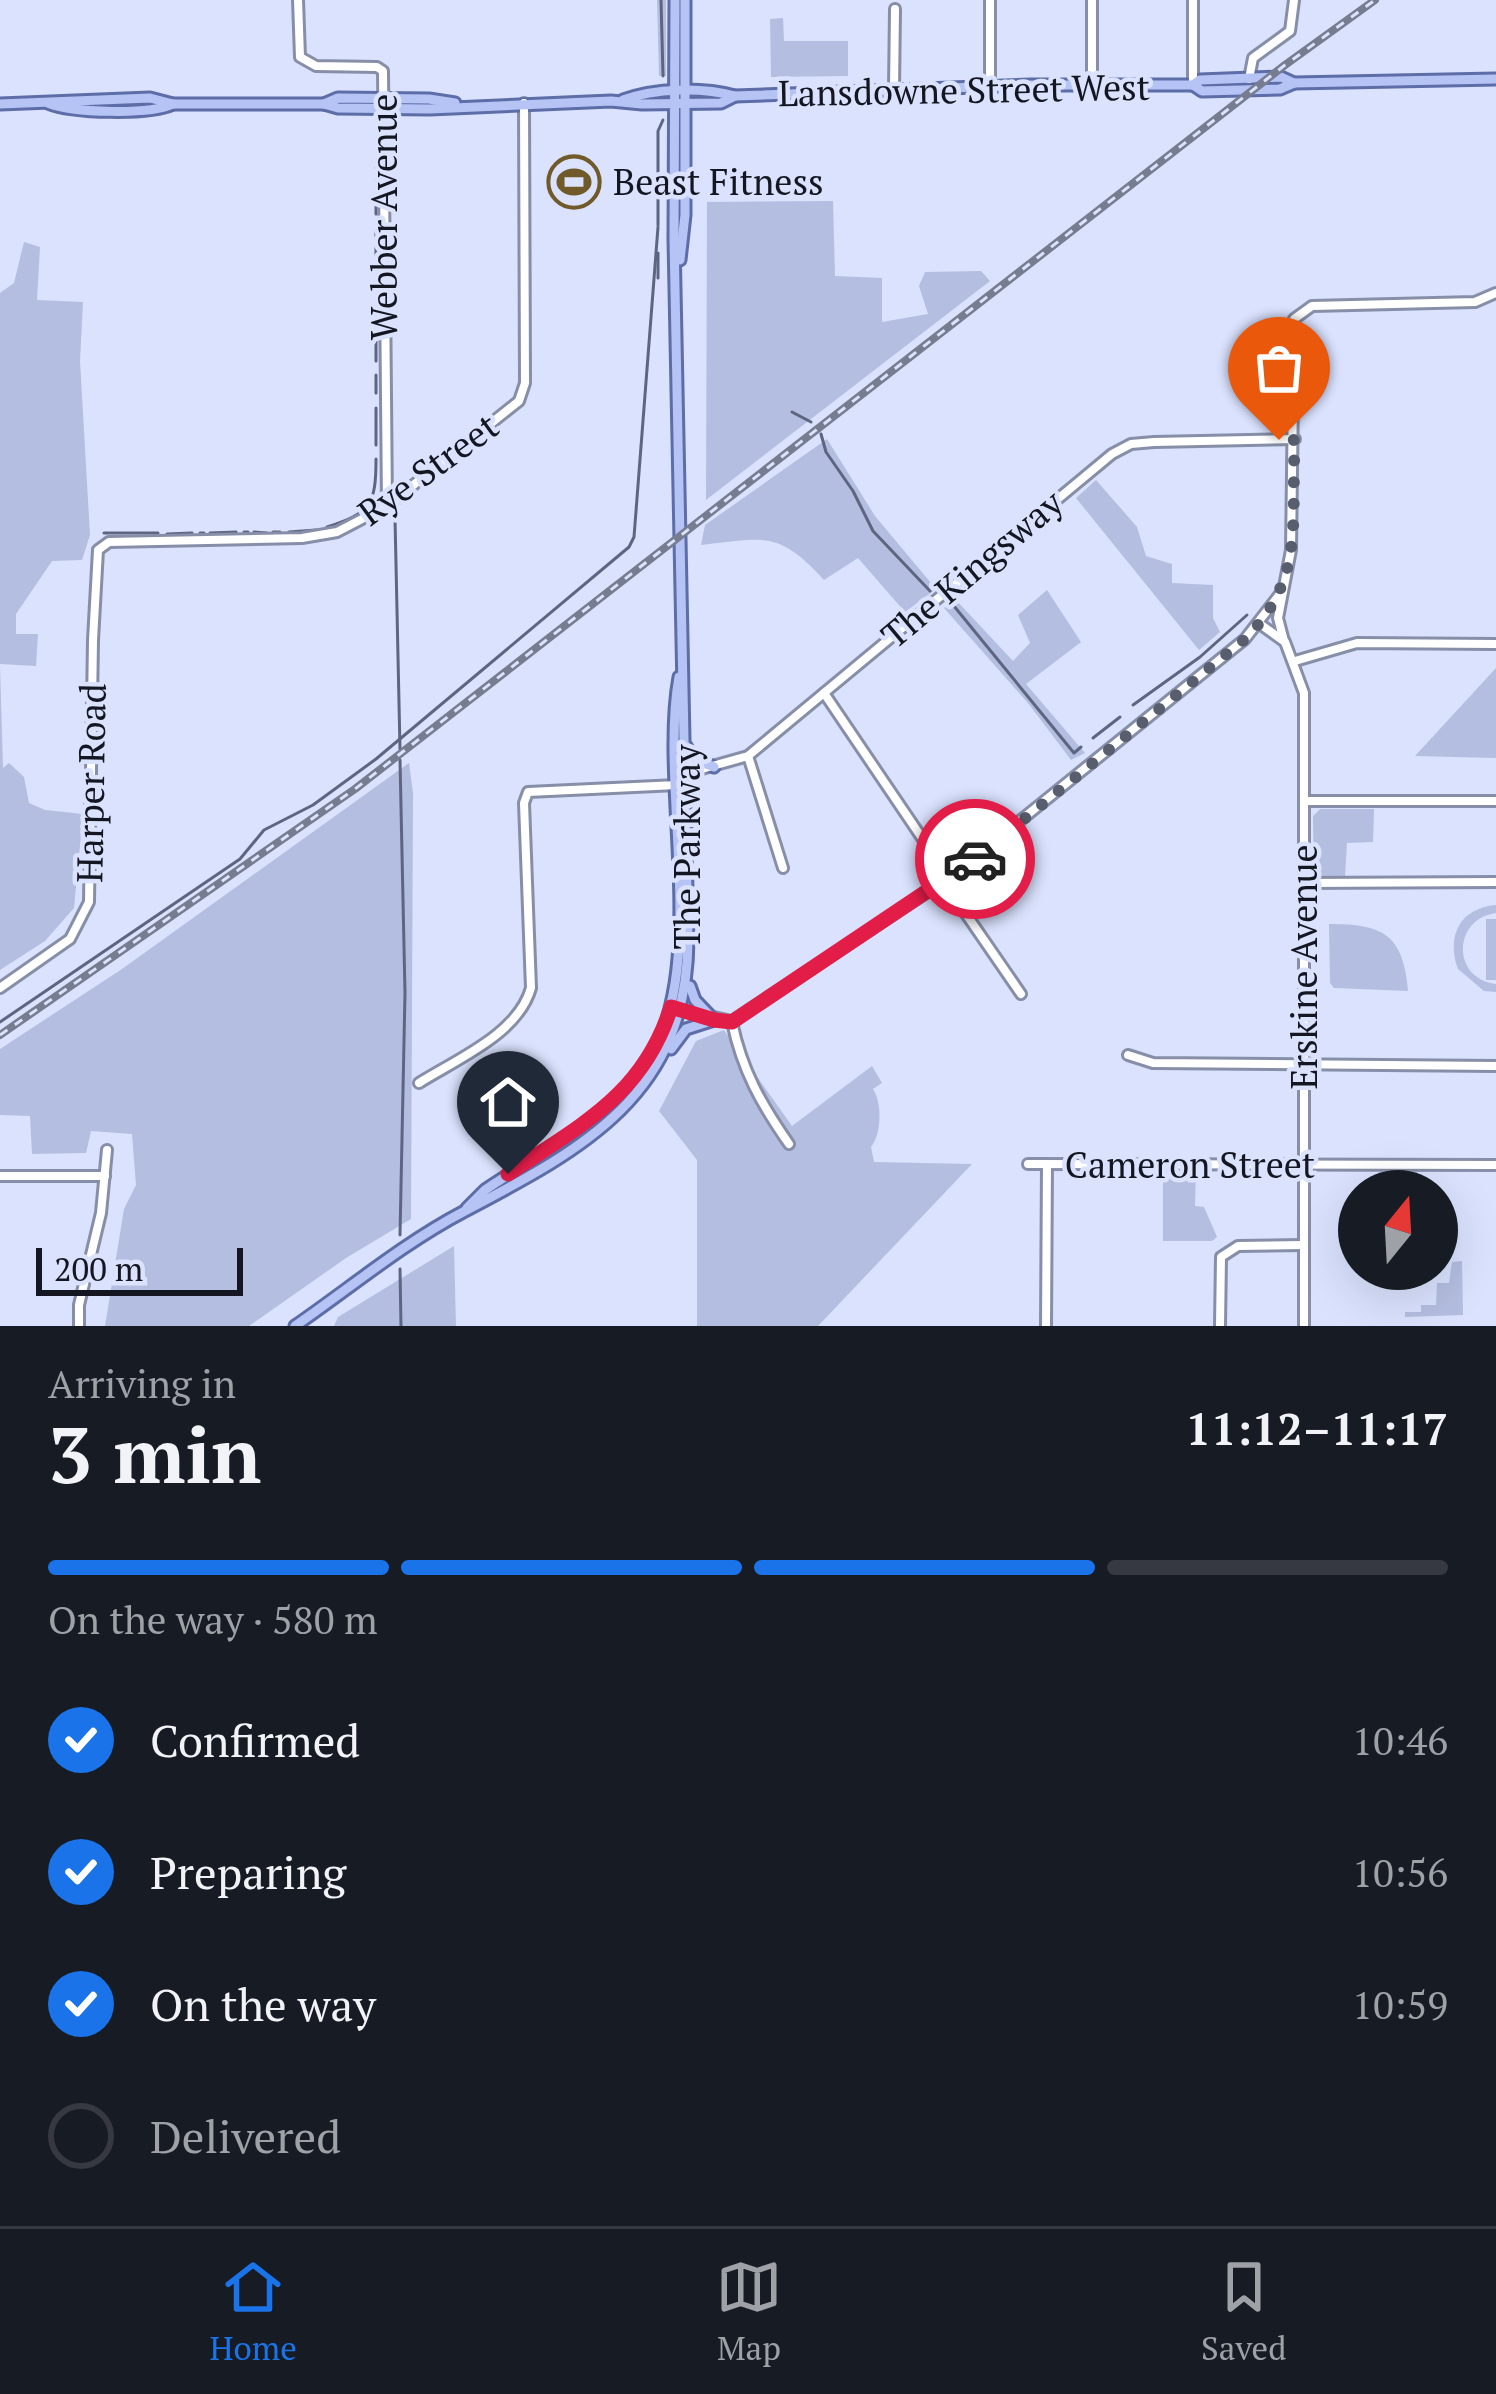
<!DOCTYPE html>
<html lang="en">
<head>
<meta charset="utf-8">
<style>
  :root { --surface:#171b24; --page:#242831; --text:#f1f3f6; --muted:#9ea1a6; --line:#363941; --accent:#1a73e8 }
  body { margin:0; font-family:"PT Serif",serif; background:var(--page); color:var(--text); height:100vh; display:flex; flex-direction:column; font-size:45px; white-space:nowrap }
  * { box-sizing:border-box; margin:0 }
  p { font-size:39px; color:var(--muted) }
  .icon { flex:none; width:66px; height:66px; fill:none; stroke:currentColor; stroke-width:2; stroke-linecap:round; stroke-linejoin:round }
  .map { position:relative; height:1326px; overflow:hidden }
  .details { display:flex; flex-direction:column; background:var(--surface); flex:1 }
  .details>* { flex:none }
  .needle { width:78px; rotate:18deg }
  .tools { position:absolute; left:1338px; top:1170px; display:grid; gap:24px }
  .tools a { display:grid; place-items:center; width:120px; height:120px; border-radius:50%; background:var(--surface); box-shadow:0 12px 48px #0002; font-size:60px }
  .scale { position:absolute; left:36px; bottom:30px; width:207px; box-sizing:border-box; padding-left:12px; border:6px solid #141721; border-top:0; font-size:33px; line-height:42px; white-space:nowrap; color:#141721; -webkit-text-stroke:9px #dae2fe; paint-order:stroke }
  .pin { position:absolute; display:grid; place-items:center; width:102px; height:102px; color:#fff; margin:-123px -51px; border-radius:50% 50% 50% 0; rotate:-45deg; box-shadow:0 0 12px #0007 }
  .pin .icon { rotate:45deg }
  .courier { position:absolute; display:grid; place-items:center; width:120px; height:120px; margin:-60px; border:9px solid #e11d48; border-radius:50%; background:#fff; color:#222; box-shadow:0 3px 15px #0007 }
  .overview em { font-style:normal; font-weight:800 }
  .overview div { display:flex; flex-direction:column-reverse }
  .overview { display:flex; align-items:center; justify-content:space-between; height:204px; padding:0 48px }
  h1 { font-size:78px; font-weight:800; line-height:90px }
  .bar { display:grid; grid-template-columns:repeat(4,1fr); gap:18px 12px; align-content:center; height:144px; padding:0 48px }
  .bar i { height:15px; border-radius:9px; background:var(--line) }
  .bar .on { background:var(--accent) }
  .bar p { grid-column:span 4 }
  ol { padding:0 48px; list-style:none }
  li { display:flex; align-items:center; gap:36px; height:132px }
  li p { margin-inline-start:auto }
  li .icon { padding:12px; border-radius:50%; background:var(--accent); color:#fff; stroke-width:4 }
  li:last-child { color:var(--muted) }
  li i { width:66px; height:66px; border:6px solid var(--line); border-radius:50% }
  .tabs { display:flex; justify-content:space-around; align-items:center; height:168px; border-top:3px solid var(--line); background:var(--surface); font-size:33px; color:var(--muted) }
  .tabs a { display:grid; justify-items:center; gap:6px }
  .tabs .on { color:var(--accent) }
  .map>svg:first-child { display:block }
</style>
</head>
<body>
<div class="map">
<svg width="1496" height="1326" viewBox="0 0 1496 1326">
  <rect width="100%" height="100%" fill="#dae2fe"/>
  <g fill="#b4bee0">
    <polygon points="657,0 666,0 666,76 659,76"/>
    <polygon points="783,18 784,41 848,41 848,76 771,77 770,19"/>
    <polygon points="833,201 835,276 882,278 882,322 928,314 919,286 925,272 981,271 990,281 706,500 707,202"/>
    <polygon points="24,242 40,247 37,300 83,302 80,361 90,535 82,560 52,561 16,614 16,634 38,634 36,666 0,664 0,293 14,283"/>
    <path d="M827,439L875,516L936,589L905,612L858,558L824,580C778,530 765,538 701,545L705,525Z"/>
    <polygon points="1096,480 1137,527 1146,556 1172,564 1172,583 1213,585 1213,618 1220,632 1199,650 1076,498"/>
    <polygon points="1047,590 1081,642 1026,684 1085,753 1071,760 1028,703 944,608 955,599 1013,661 1030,643 1018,615"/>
    <polygon points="0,666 3,768 9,763 24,777 29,803 45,810 83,814 74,908 45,941 0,970"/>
    <polygon points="1496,668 1496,758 1415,756"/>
    <polygon points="409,763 413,793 411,1219 346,1258 249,1326 105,1326 124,1209 136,1185 132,1134 91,1131 86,1153 32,1154 30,1116 0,1115 0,1049 122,969"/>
    <polygon points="1320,809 1374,809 1373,842 1347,843 1345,877 1314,877 1313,816"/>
    <path d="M1496,905V913C1452,919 1452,979 1496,984V992L1484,991L1458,969C1446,936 1460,908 1496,905Z"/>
    <rect x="1486" y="919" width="10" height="61"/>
    <path d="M1329,924C1383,924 1403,934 1408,991L1334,988L1330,983Z"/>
    <path d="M724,1030L792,1126L872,1066L882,1083L873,1089C882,1103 882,1133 871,1147L874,1162L972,1164L818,1326H697V1160L659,1111L696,1041Z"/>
    <polygon points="1163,1170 1196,1170 1195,1206 1204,1207 1217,1237 1212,1241 1163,1241"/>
    <polygon points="454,1246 456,1326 334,1326 338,1317"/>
    <polygon points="1462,1261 1463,1315 1405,1317 1405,1312 1421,1312 1421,1305 1436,1305 1437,1283 1449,1283 1452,1262"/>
  </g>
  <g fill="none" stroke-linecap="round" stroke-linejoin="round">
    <g stroke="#5e6581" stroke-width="3">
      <polyline points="661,0 663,76"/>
      <polyline points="376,214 376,163"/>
      <polyline points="658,225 658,131 663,120"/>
      <polyline points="658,259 658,278 658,253"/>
      <polyline points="376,287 376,226"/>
      <polyline points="376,302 376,361"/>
      <polyline points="376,375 376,393"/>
      <polyline points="792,412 811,422"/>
      <polyline points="821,434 826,452 853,491 873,531 930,591"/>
      <polyline points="376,445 376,408"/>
      <polyline points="374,525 383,517 395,518 400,749"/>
      <path d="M327,527C371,513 376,504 376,459"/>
      <polyline points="244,532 248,532"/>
      <polyline points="254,532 267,533"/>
      <polyline points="273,532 280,532"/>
      <polyline points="289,532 316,530"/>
      <polyline points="104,533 158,533"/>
      <polyline points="200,533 204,533"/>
      <polyline points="210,533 236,532"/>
      <polyline points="167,534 192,533"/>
      <polyline points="949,600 1074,753 1081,747"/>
      <polyline points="1133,705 1200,657 1247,615"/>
      <polyline points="1093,738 1120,717"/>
      <polyline points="0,1022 240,859 264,830 313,805 376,759 629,547 634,537 658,227"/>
      <polyline points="400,1235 405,993 400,760"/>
      <polyline points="400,1269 401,1326"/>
    </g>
    <g stroke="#878fa8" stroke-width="14">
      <g id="minor">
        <polyline points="298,0 300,57 316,66 377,67 383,71 387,505"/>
        <polyline points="1249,79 1253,58 1290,31 1294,0"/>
        <polyline points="1092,85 1092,0"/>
        <polyline points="1193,85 1193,0"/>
        <polyline points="990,86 990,0"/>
        <polyline points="894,89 895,9"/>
        <polyline points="1260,624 1285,642 1304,693 1304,1326"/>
        <polyline points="1284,641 1278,618 1291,550 1294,319 1312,306 1475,302 1496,293"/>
        <polyline points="1295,661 1357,643 1496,644"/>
        <polyline points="824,693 949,878"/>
        <polyline points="748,756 783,868"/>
        <polyline points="684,774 748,756 1112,454 1131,444 1154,442 1295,439"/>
        <polyline points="1304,801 1496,801"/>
        <polyline points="944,882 1021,994"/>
        <polyline points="1304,883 1496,882"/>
        <polyline points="0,988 70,939 89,902 93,640 98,550 109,542 302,538 337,532 387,506 519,401 525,383 524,103"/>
        <polyline points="677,1009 732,1021 949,878 1245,639 1280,594"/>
        <path d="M732,1022C742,1070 761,1104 789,1144"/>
        <polyline points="1128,1055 1153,1063 1496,1066"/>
        <path d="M419,1083C457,1059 518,1034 531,988L524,803L528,792L677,785"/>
        <polyline points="1028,1164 1496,1165"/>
        <polyline points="0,1176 105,1176"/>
        <polyline points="79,1326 79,1305 101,1213 107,1150"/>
        <polyline points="1046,1326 1047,1164"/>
        <polyline points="1220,1326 1221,1257 1238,1246 1304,1245"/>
      </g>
    </g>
    <g stroke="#5d6da7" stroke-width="15">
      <g id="major">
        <polyline points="1193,85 1202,91 1280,89 1294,83"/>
        <path d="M623,100C655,88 702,87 735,96L1031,85H1193L1200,80L1281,77L1294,83L1496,79"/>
        <path d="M48,103C72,113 150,115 173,104"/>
        <polyline points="0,104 150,98 173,104 324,104 338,108 430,109 611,101 642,104 721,103 735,96"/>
        <polyline points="324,104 338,98 429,99 455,103"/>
        <polyline points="680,260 685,215 685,0"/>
        <polyline points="686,746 694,759 714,767"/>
        <polyline points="690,986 695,1000 714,1020"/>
        <polyline points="671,1049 686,1029 714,1020"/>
        <path d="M467,1208L485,1190C532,1158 588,1129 628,1088C720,995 657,797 679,677"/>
        <path d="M295,1326C350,1288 404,1243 463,1212C585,1148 687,1094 688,940L674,239L675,0"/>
      </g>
    </g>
    <use href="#minor" stroke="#fff" stroke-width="8"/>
    <use href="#major" stroke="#b6c3f5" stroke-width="9"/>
    <g stroke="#777d90" stroke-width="8">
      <polyline id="rail" points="0,1035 355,789 1285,65 1375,0"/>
    </g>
    <use href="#rail" stroke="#dae2fe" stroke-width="3" stroke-dasharray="9" stroke-linecap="butt"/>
  </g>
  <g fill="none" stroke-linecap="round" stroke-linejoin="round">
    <path stroke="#595e6e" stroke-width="12" stroke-dasharray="0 21.6" d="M975,859L1245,639C1307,577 1290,519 1295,440H1279"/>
    <path stroke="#e11d48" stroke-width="15" d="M508,1174C580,1125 643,1096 671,1007L714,1020L732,1022L975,859"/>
  </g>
  <defs>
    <g id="stadium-ring" transform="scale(2.7)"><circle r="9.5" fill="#dae2fe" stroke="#705a2a" stroke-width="1.5"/><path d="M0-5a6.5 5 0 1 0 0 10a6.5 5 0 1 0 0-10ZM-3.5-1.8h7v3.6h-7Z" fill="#705a2a"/></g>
  </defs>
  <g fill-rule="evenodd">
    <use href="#stadium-ring" x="574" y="182"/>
  </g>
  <g text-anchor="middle" stroke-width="9" stroke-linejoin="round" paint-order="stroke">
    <g font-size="36" fill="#141721" stroke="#dae2fe">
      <text transform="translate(964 90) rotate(-1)" y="13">Lansdowne Street West</text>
      <text transform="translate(384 217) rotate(-90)" y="13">Webber Avenue</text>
      <text transform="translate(428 469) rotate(-36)" y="13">Rye Street</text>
      <text transform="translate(972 569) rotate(-40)" y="13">The Kingsway</text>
      <text transform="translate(91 783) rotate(-89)" y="13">Harper Road</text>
      <text transform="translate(687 847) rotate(-90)" y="13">The Parkway</text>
      <text transform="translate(1304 967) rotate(-90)" y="13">Erskine Avenue</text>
      <text x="1190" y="1178">Cameron Street</text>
    </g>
    <g font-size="36" fill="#141721" stroke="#dae2fe" text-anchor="start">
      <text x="613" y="195">Beast Fitness</text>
    </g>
  </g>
</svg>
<div class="tools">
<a><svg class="needle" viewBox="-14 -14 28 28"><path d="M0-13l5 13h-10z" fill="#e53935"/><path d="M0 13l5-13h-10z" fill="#9ea1a6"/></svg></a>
</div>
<div class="scale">200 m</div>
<div class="pin" style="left:1279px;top:440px;background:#ea580c"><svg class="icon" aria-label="bag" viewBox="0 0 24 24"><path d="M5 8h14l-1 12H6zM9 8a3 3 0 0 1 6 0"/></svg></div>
<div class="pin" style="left:508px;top:1174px;background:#1f2937"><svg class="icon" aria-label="home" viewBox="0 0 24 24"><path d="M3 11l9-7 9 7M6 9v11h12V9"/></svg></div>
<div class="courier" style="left:975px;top:859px"><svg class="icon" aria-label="car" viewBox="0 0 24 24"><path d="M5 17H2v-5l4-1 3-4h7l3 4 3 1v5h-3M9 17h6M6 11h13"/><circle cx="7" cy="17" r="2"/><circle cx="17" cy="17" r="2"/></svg></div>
</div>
<section class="details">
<div class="overview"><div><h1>3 min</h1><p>Arriving in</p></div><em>11:12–11:17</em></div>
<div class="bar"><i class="on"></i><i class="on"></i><i class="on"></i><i></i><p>On the way · 580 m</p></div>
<ol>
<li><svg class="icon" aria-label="check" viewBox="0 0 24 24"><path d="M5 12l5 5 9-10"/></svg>Confirmed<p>10:46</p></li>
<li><svg class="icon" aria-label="check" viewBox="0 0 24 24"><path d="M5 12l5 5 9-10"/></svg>Preparing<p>10:56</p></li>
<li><svg class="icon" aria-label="check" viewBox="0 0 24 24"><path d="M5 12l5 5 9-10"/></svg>On the way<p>10:59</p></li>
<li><i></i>Delivered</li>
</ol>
</section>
<nav class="tabs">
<a class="on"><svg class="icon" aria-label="home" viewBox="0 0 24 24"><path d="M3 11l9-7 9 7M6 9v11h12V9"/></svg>Home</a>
<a><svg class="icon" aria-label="map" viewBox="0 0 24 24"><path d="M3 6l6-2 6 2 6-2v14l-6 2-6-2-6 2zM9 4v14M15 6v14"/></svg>Map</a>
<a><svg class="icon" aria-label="saved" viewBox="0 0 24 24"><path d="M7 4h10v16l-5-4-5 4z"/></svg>Saved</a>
</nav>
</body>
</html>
